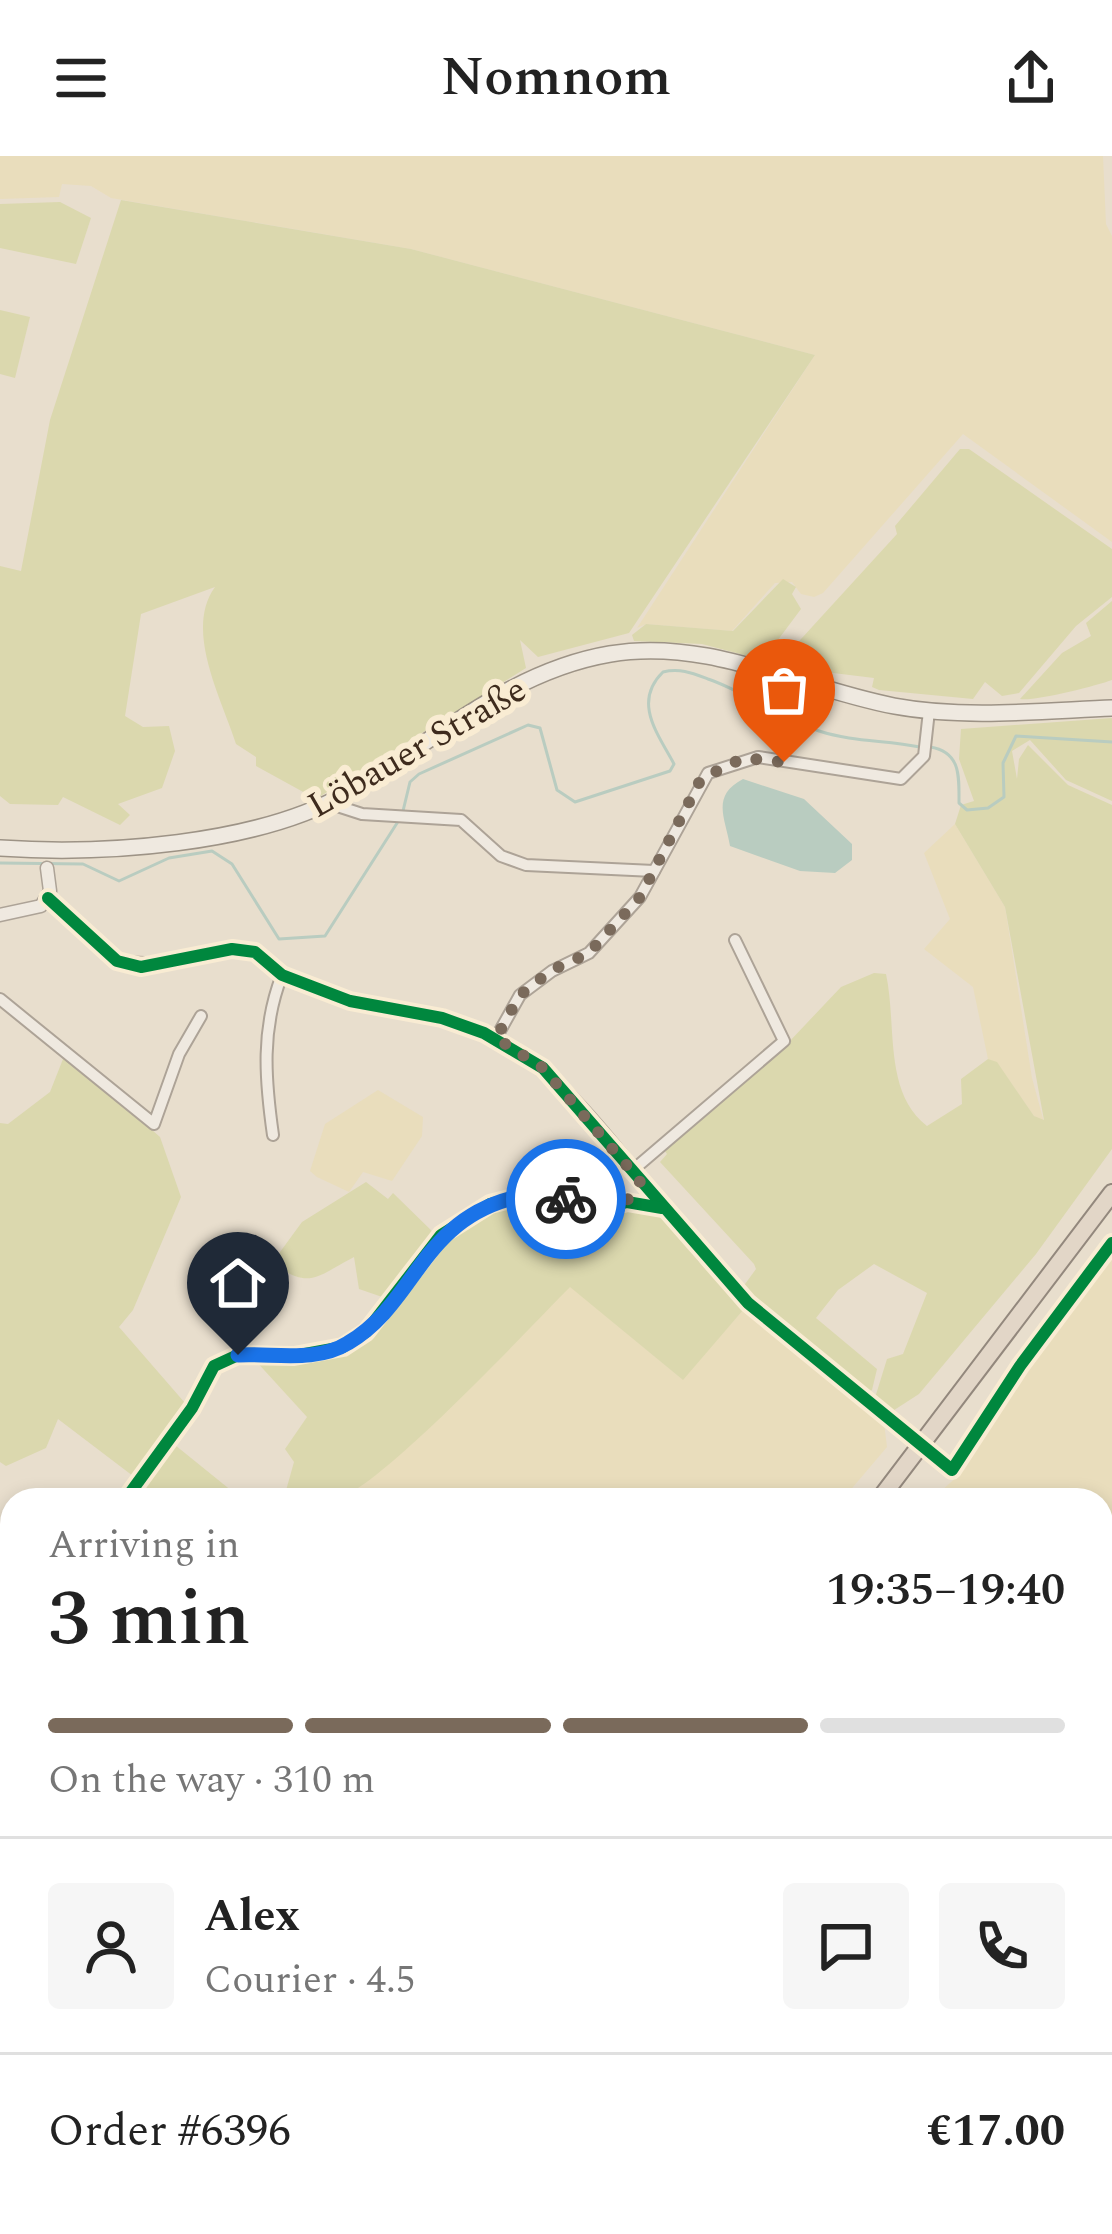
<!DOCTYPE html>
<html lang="en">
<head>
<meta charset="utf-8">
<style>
  :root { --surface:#fff; --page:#f6f6f6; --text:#222; --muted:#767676; --line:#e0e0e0; --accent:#7a6a5b }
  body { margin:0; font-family:Spectral,serif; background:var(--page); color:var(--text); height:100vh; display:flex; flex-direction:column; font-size:45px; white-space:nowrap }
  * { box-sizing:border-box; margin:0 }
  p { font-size:39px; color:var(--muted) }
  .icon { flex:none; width:66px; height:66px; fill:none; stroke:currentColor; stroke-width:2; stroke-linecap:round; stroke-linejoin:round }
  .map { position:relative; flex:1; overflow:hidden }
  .side { position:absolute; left:0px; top:1332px; width:1113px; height:747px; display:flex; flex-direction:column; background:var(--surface); border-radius:36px 36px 0 0; box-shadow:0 6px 18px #0003 }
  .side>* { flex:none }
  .pin { position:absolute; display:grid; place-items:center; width:102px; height:102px; color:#fff; margin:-123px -51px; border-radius:50% 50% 50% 0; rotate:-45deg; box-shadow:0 0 12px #0007 }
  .pin .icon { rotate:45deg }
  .courier { position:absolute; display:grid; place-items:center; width:120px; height:120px; margin:-60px; border:9px solid #1a73e8; border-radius:50%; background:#fff; color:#222; box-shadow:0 3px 15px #0007 }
  .overview em { font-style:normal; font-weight:600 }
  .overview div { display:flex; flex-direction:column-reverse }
  .overview { display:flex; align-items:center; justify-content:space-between; height:204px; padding:0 48px }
  h1 { font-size:78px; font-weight:600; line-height:90px }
  .bar { display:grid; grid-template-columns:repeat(4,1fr); gap:18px 12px; align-content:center; height:144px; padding:0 48px }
  .bar i { height:15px; border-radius:9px; background:var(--line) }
  .bar .on { background:var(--accent) }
  .bar p { grid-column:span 4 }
  .line { display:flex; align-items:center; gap:30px; padding:0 48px; border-top:3px solid var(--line) }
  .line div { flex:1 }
  .round { display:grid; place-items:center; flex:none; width:126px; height:126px; border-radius:12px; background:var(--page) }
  header { display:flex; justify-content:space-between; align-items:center; height:156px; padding:0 48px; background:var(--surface); font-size:54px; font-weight:600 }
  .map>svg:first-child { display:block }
</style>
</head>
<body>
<header><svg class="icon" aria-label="menu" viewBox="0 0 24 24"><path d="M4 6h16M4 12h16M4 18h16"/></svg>Nomnom<svg class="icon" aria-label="share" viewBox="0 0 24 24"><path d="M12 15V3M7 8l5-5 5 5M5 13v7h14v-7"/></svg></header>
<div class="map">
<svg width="1112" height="2078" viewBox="0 0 1112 2078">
  <rect width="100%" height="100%" fill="#e8decd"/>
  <g fill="#e9ddbc">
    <polygon points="0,0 1103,0 1106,68 1112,80 1112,386 963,278 823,437 814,441 801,438 792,426 775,427 732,475 646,468 637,472 815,199 411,93 111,42 91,30 62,28 59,41 0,43"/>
    <polygon points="955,668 1005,751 1032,922 1044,966 1034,960 997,907 988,903 973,831 924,793 950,763 924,697"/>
    <polygon points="378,934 423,961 422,980 392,1025 363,1016 349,1036 317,1021 310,1015 325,968"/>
    <polygon points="1112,1102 1112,2078 803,2078 789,2067 1101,2067 1101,1344 931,1344 960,1318 1020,1219"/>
    <polygon points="570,1130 682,1223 744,1153 884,1267 887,1291 842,1344 337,1344 445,1256"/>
    <polygon points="0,1557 12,1566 12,1870 0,1874"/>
    <polygon points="12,1940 12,2067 770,2067 784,2078 0,2078 0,1949"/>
  </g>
  <g fill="#dbd8ae">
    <path d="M121,44L411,93L815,199L629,477L538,501L520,484L526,512L316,643L256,610V601L236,588C221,541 184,474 215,431L141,458L125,560L143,571L169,570L175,595L162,632L118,648L130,659L120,669L63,641L58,649L10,648L0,640V410L21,415L50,264Z"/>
    <polygon points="60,46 91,62 76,108 0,92 0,48"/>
    <polygon points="0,154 30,161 15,222 0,218"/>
    <polygon points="960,293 969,293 1112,393 1112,441 1076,470 1019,537 1002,540 985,526 973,543 879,534 872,531 874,522 825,516 791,494 897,378 895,370"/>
    <polygon points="783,423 796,431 792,438 801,453 763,504 702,488 634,485 632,479 646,468 733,475"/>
    <path d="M1112,445V524C1096,530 1032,546 1020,543L1062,497L1091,480L1086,467Z"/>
    <path d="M1112,562V645L1066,624L1030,584L1012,595L1017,623L1019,603L1028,589L1068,629L1112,649V993L1036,1098L919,1238L888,1258L874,1245L887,1203L903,1198L927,1137L874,1108L838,1134L816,1162L877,1213L872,1234L862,1239L740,1135L756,1113L754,1108L660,1006L667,998L662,991L788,887L841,831L874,817L886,818C897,868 883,936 927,970L962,948L961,923L988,903L997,906L1034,960L1044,964L1005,751L955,668L961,649L974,645L959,603L961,573Z"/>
    <polygon points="65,898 160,981 181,1041 133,1154 119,1171 185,1247 133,1320 58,1263 46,1292 6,1310 0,1306 0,967 8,968 50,936"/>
    <path d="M366,1026L388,1043L393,1037L437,1080L388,1143L359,1133L354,1101C316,1121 310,1134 272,1107L302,1066Z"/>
    <path d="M543,1037L598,1058L634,1052L658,1056L744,1153L683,1224L570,1131C531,1170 377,1336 334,1344C316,1347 295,1344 277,1344L285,1338L294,1306L285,1293L307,1261L253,1202L343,1193L401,1139L457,1074L486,1054Z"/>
    <polygon points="170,1285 243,1344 131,1344"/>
    <polygon points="0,1394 12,1394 12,1555 0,1547"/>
  </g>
  <path fill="#b9ccc0" d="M743,623L804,643L852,688V704L835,717L800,715L730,690C725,661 711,640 743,623Z"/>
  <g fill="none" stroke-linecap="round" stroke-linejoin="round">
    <g stroke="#b9ccc0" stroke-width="3">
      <path d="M930,591C961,596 959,620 959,647L967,654L988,652L1004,641L1003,607L1016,580L1112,586"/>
      <path d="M403,655L410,626L419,618L528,569L540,572L557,634L575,646L670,615L674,608C658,578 632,546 663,516C680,512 692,517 708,523C746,536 780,562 819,575C853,586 886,584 920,591"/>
      <polyline points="0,707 83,708 119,725 169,702 212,695 232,708 279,783 325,780 399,664"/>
    </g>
    <g stroke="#ada397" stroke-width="14">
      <g id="minor">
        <polyline points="328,647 362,658 461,664 501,700 526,709 654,715"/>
        <path d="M48,742C110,799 106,819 196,800C214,796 232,791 250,795C266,799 273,814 286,821C305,831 327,838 347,844C394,858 443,859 489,879C574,917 643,1031 704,1101"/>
        <polyline points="0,843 154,968 179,898 201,860"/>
        <polyline points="496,882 520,839 552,815 589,797 640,741 708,617 758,601 901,623 924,600 929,555"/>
        <path d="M273,979C265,923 261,873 282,819"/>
        <polyline points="633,1014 784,885 735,784"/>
        <polyline points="125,1344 192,1252 214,1210 238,1199 294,1200 343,1191 366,1176 441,1079 490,1048 544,1034 597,1054 627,1046 659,1051"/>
        <polyline points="0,1389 12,1389"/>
      </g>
    </g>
    <g stroke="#ada397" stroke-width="15">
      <polyline id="tertiary" points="0,759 41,750 50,735 47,712"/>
    </g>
    <g stroke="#9d9386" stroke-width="18">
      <path id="secondary" d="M0,692C102,699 257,689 347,637C432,587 509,515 610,498C708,481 800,532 894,550C964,563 1041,555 1112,552"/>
    </g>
    <g stroke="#93887d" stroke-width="20">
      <g id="trunk">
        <polyline points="879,1344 1112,1037"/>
        <polyline points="0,1908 12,1903"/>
      </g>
    </g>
    <use href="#minor" stroke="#efe9e0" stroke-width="10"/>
    <use href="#tertiary" stroke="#efe9e0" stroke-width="12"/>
    <use href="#secondary" stroke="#efe9e0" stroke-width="15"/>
    <use href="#trunk" stroke="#e2d6c7" stroke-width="16"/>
    <g stroke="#f9ecd3" stroke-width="20">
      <g id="cycleway">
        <polyline points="48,742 117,805 141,811 232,793 255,796 282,819 350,845 442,862 484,877 543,912 748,1147 952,1314 1020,1210 1112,1087"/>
        <polyline points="125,1344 192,1252 214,1210 238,1199 294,1200 343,1191 366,1176 441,1079 490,1048 544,1034 597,1054 627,1046 662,1052"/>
      </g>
    </g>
    <use href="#cycleway" stroke="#00873e" stroke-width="12"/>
  </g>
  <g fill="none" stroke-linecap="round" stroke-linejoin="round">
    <path stroke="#7a6a5b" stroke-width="12" stroke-dasharray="0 21.6" d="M566,1043C595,1055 627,1059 640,1025L543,912L496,882L520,839L552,814L589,797L640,741L701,623L743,602L784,606"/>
    <path stroke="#1a73e8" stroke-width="15" d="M238,1199C274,1197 316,1207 348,1187C416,1147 420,1066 513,1042C535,1036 545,1034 566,1043"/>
  </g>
  <g text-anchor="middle" stroke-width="12" stroke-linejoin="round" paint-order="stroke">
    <g font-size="36" fill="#3e2b1d" stroke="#f9ecd3">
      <text transform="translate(416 590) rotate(-30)" y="13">Löbauer Straße</text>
    </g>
  </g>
</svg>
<div class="pin" style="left:784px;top:606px;background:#ea580c"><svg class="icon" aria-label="bag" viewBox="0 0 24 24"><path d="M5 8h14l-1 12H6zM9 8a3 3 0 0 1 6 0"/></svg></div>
<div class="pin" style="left:238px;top:1199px;background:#1f2937"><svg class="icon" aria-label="home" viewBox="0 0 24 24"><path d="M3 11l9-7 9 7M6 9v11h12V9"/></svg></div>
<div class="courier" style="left:566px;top:1043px"><svg class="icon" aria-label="bike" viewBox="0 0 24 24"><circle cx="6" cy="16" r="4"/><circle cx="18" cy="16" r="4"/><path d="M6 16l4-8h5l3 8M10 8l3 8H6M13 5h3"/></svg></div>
<section class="side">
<div class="overview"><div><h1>3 min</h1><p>Arriving in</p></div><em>19:35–19:40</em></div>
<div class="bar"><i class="on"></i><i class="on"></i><i class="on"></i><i></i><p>On the way · 310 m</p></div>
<div class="line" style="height:216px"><a class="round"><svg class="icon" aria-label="person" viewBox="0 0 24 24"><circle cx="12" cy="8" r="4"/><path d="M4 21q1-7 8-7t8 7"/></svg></a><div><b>Alex</b><p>Courier · 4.5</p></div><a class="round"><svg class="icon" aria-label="chat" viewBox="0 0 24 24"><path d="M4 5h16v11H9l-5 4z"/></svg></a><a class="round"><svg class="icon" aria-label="phone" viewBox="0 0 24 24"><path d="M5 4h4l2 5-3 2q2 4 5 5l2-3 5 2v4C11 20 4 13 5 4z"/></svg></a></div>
<div class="line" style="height:156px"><div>Order #6396</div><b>€17.00</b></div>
</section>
</div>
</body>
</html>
